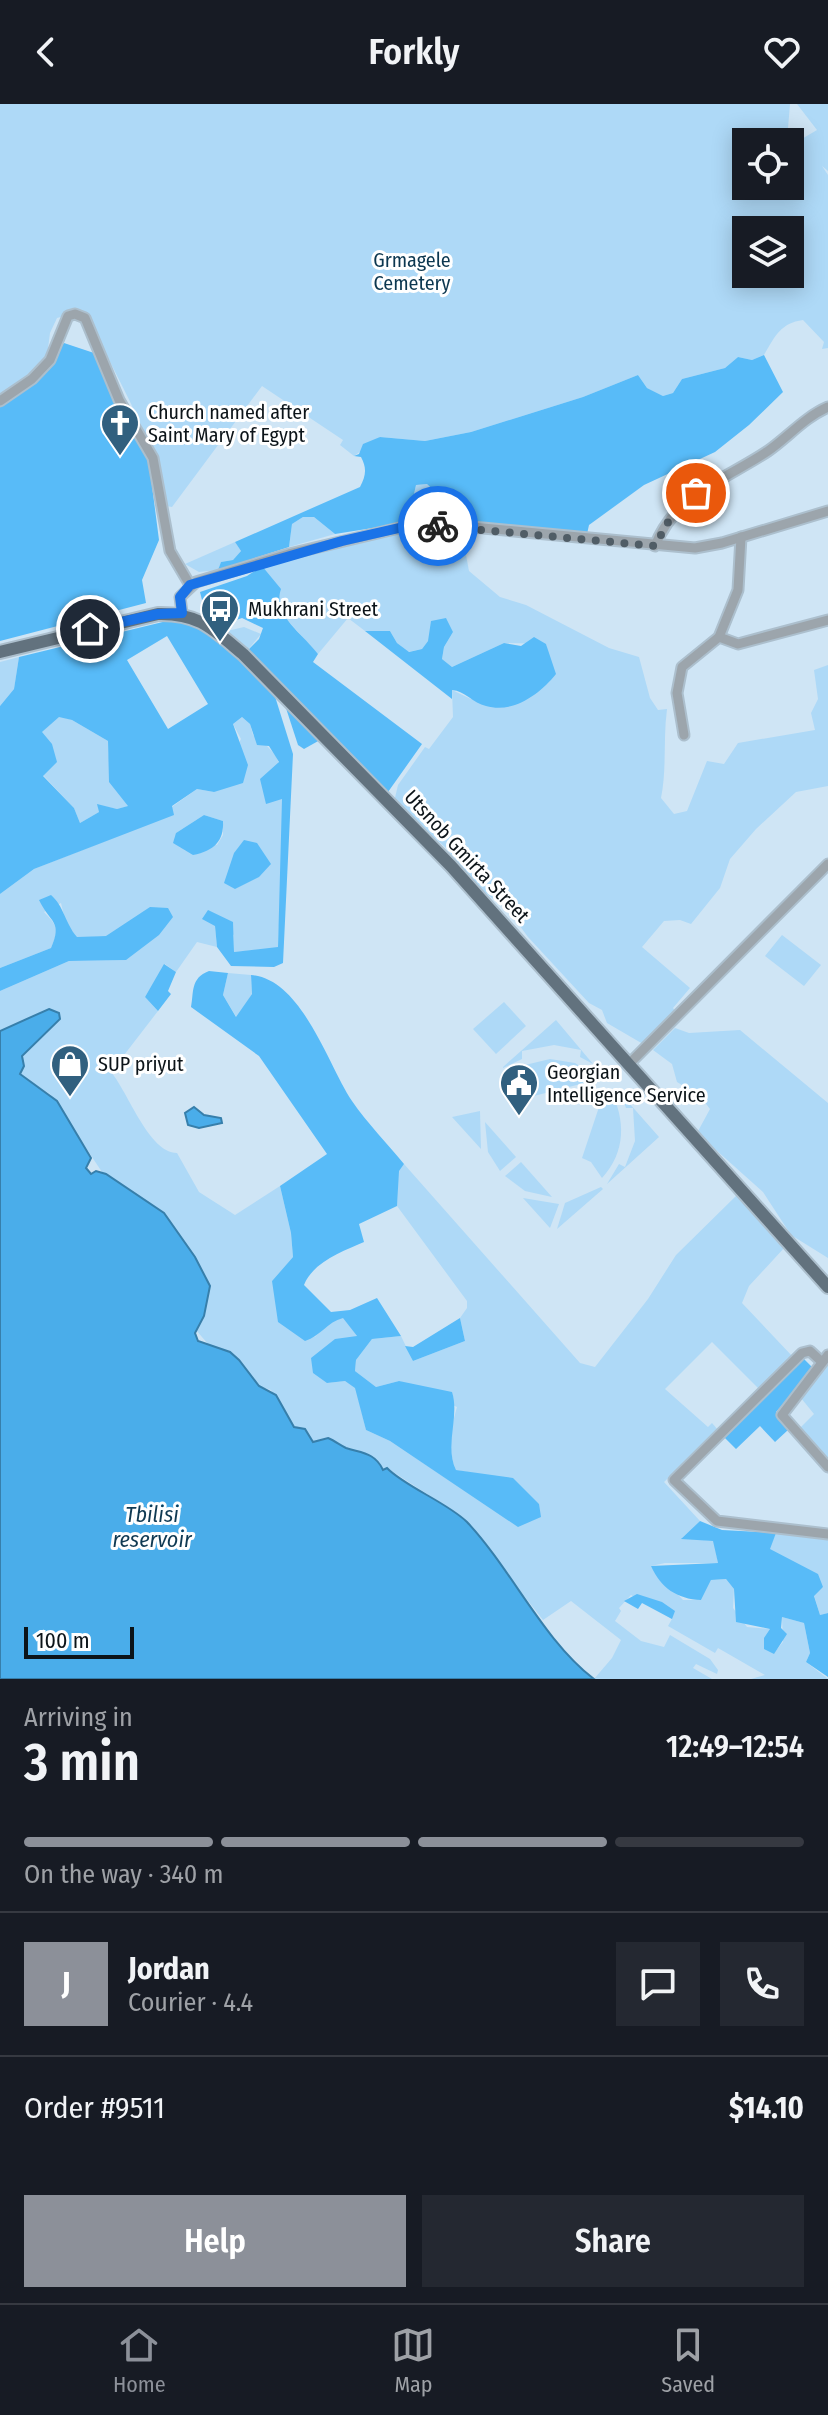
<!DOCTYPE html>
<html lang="en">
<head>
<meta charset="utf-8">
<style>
  :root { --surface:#171b24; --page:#242831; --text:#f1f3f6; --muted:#9ea1a6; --line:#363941; --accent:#8c9099 }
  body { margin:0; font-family:"Fira Sans Condensed",sans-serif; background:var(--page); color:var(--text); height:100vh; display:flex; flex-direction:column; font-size:30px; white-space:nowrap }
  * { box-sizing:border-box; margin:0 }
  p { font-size:26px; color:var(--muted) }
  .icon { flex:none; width:44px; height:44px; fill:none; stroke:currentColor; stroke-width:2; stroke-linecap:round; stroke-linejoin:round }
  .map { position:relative; height:1575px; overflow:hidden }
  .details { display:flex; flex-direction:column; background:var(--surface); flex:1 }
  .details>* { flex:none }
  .fabs { position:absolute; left:732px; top:24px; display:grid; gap:16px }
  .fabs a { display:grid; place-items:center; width:72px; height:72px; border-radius:0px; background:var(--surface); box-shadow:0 4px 20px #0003; font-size:40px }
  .scale { position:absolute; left:24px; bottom:20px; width:110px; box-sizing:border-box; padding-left:8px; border:4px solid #0c1419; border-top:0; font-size:22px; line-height:28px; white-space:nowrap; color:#0c1419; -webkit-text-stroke:6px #fff; paint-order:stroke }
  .pin { position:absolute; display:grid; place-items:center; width:68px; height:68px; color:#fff; margin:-34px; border:4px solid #fff; border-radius:50%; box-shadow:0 2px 8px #0007 }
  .courier { position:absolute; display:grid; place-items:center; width:80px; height:80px; margin:-40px; border:6px solid #1a73e8; border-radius:50%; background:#fff; color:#222; box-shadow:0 2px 10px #0007 }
  .head em { font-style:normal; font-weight:600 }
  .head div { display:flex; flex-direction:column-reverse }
  .head { display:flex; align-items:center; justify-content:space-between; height:136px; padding:0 24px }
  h1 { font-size:52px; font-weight:600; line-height:60px }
  .bar { display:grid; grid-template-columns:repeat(4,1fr); gap:12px 8px; align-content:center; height:96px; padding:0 24px }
  .bar i { height:10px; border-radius:6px; background:var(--line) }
  .bar .active { background:var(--accent) }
  .bar p { grid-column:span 4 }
  .line { display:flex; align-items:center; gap:20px; padding:0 24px; border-top:2px solid var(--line) }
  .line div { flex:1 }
  .round { display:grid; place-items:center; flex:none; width:84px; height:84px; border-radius:0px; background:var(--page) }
  .primary-button { display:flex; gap:16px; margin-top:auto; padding:16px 24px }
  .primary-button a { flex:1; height:92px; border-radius:0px; background:var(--accent); color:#fff; font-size:32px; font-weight:600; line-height:92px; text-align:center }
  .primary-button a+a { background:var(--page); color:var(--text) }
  header { display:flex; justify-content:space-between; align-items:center; height:104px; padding:0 24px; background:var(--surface); font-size:36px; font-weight:600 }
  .dock { display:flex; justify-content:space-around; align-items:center; height:112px; border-top:2px solid var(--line); background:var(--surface); font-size:22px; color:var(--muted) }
  .dock a { display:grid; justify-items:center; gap:4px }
  .dock .active { color:var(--accent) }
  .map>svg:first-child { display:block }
</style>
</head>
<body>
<header><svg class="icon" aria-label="back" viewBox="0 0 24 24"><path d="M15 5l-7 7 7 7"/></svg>Forkly<svg class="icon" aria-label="heart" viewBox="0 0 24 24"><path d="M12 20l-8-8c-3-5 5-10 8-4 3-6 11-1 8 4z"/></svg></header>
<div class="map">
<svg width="828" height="1575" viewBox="0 0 828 1575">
  <rect width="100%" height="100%" fill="#cfe5f5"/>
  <g fill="#aed9f7" fill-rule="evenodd">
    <path d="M0,0H790L788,24L800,36L817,26L797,0H828V67L822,62L828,71V244L822,245L824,238L803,216C781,219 775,232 764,251L752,256L738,253L725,264L682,275L673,289L663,292L647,284L638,271L583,293L471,328L425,337L380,333L354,352L340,341L343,336L262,282L172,403L166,402C156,335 117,277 90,216L78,208L57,214L50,229L47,252L0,297ZM746,38H790V82H746ZM746,126H790V170H746Z"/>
    <polygon points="427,380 468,419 429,415 414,390 416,381"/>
    <polygon points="303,413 314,413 335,430 289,443 292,420"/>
    <path d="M408,427H471L466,451L469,467L500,493L526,501L609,544L639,553L650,594L658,606L667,605C663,635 667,664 661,694L674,710L687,707L707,657L724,660L738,639L815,626L811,609L818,595L814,566L828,561V682L796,688L756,725L730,755L720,784L691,820L680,816L664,817L642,843L690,884L673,904L676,908L643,940L607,919L602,906L589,899L528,833L508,806L479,784L445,743L394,698L398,681L425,643L429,645L453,613L452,586L471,595L550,556L546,540L504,539L452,563L442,555L444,543L453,528L428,537L422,545L408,548L397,539L390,527H365L348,514L318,550L280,508L262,462L356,436Z"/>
    <polygon points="235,438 241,447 233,456 221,458 218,466 199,468 185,460"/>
    <polygon points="244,523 261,530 247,547 227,527"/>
    <polygon points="19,553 14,585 0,602 0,558"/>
    <path d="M59,612L72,616L108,637C108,660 113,684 129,702L117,705L98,701L99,708L80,719L74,704L43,671L42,628Z"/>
    <path d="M242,613L250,620L253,631C263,639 273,645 278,657C290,687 279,806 278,844L234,848V831L215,822L217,843L197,838L176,868L165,860L145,893L158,907L111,968C128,988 149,1049 177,1049L199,1088L235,1111L280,1082L291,1129L293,1153L272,1177L315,1233L328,1218L343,1213L357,1232L327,1279L345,1277L356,1284L366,1326L390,1337L518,1422L539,1400L484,1371L456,1366C447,1347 451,1323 457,1303L399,1277L376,1283L355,1267L356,1256L372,1235L401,1232L413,1257L465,1237L460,1214L467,1204V1197L397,1102L398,1067L404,1060L580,1259L595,1263L648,1195L676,1151L737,1091L785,1143L749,1182L742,1199L793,1253L759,1285L712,1238L665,1285L708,1323L712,1319L718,1326L664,1378L700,1417L682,1434L714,1437L718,1459H665L651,1462L683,1496H701L711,1476L726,1475L734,1485L733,1504L747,1523L770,1525L773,1550L783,1538L782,1513L804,1519L810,1549L806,1558L828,1575H751L765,1571L718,1544L715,1549L668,1522L672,1515L631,1491L619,1504L621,1507L615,1517L641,1537L664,1543L670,1531L710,1555L718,1566L717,1570L696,1560L693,1564L712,1575H594L612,1554L621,1536L571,1497L543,1516L461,1412L387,1364L383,1366C372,1348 363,1351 345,1345C339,1342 335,1337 328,1334L313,1338L305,1325L294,1323L271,1286L259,1282L239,1256L208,1240L196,1226L204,1212L210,1182L195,1153L164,1109L104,1071L50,990L21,972L22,953L31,943L0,927V887L69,857L126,856L106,832L77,834L66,820L61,799L44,808C58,822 59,826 51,844L0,864V790L34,765L148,720L197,685L214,688L241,635L233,620ZM204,711L223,717V731L217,741L176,729Z"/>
    <polygon points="782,831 821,861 804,882 765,852"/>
    <polygon points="228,869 251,871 252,890 237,914 223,891"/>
    <polygon points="504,898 526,922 496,950 473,925"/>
    <polygon points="556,916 593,960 580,953 581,946 554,941 522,947 522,955 503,964 503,963"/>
    <polygon points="675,924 689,929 740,926 828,999 828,1154 791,1131 763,1088 697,1029 710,1005 700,992 677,978 672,960 653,946"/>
    <polygon points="550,955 575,959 600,975 530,993 526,983 520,983 510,971 525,961"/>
    <path d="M610,985C626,1016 626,1048 602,1074L591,1058L582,1054L604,988Z"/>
    <polygon points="621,990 659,1033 607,1080 619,1060 625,1063 635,1037 633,1004 626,1004"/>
    <polygon points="480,1007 481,1045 452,1013"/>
    <polygon points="485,1018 516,1053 500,1067 488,1048"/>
    <polygon points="521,1058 552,1093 525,1087 505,1072"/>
    <polygon points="601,1083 603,1085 557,1125 565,1099"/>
    <polygon points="523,1094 559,1100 550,1124"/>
    <polygon points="828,1257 828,1355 798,1326 814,1310 801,1294"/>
    <polygon points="776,1429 828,1436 828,1509 820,1511 814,1491 823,1483 769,1445"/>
  </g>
  <g fill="#58bbf8" fill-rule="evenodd">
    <polygon points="64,239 100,251 118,304 148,351 159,436 142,476 146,499 0,537 0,303 23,288"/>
    <path d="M764,251L783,288L749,321L715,348L644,381L589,421L587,430L468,419L427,380L416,381L414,390L429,415L335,430L314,413H303L292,420L289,443L218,466L221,458L233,456L241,447L235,438L360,383C366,372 367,364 361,353L354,352L359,350L363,340L380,333L425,337L471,328L583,293L638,271L647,284L663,292L673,289L682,275L725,264L738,253L752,256Z"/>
    <path d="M262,462L281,485C272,511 303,530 318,550L313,558L422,640L388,688L247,547L259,535L263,524L242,514L228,519L204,504L200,488L247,472Z"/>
    <path d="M446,514L453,528L444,543L442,555L452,563L504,539L521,542L534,533L546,540L556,570C540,590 513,610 486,602C473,599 465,587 452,586V595L365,527H390L397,539L409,548L422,545L428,537L431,517Z"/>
    <path d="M171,516L201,521L273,586L293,650L283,859L274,863L231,862L217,843L215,822L202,815L208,806L233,818L234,848L278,843L282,695L266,700L260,675L279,658L269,642L257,641L250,620L242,613L233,620L248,661L243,679L214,688L197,685L172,702L174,711L34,765L0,790V602L14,585L19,553ZM167,532L208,600L168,625L127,556ZM59,613L72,616L108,637L109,678L128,702L117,705L97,700L99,708L80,719L74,704L43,672L57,658L52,640L42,628Z"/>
    <polygon points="284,598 320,636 304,645 298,641"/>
    <path d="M204,711L223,717C224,737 214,747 193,751L173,739L176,729Z"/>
    <polygon points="244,736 257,739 271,760 259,773 235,785 224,779 234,749"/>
    <path d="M51,791C64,802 65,819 77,833L106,832L150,803L168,804L173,813L159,831L126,856L69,857L0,887V864L51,844C63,817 50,819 39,796Z"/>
    <polygon points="164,860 176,868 168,887 171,890 158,907 145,893"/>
    <path d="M209,867L228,869L223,891L236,913L252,890L251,871C302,875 328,961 352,997C367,1019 387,1039 404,1060L399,1067L397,1102L359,1120L364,1138C343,1147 313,1158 304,1181L331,1208L350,1206L377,1194L401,1232L372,1235L356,1256L355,1267L376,1283L399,1277L452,1288C460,1313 444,1341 456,1366L513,1374L539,1400L541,1413L518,1423L390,1337L366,1326L355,1284L345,1277L327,1279L313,1269L311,1254L335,1235L357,1232L343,1214C327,1218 321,1232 305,1237L278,1218L272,1177L293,1153L291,1129L280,1082L327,1050L259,952L191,903C194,889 190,874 209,867Z"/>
    <polygon points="460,1214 465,1237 413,1257 405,1242 413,1243"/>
    <polygon points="804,1255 814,1265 776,1308 788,1326 775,1338 760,1322 736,1345 722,1331"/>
    <path d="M700,1417L722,1426L776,1429L770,1445L818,1470L823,1483L814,1492L820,1511L828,1509V1573L806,1558L810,1549L804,1519L782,1513L781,1524L787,1530L774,1550L764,1545V1534L770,1525L736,1518L734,1485L726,1475L711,1476L701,1496C677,1495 661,1484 651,1462L718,1459L713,1437L681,1435Z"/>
    <polygon points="637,1490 662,1498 675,1507 672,1515 642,1499 638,1505 624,1497"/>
  </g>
  <g fill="#4aadea" stroke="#377fab" stroke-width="2">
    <path d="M49,905L59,909L60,915L22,952L24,962L20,970L57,997L91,1054L86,1064L91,1070L96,1067L106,1070L164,1109L195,1153L210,1182L204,1212L195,1229L198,1237L230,1248L239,1256L259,1282L276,1291L294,1323L305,1325L313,1338L328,1334C335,1337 340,1341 346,1344C360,1349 375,1348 383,1366L387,1364C404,1382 448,1399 467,1418C512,1466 543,1536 594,1575H0V927Z"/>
    <polygon points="194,1003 204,1011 221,1014 222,1019 199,1024 188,1021 185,1009"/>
  </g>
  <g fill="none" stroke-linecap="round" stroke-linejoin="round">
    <g stroke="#acbfcd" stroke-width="13">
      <g id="minor">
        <polyline points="0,297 32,275 50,256 68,212 75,210 85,214 119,296 153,354 170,447 190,481"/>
        <path d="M655,442C675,390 725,376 768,347C788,333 805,313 828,303"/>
        <polyline points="182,509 180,493 196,478 289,450 399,424 472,423 695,444 722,439 828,407"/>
        <polyline points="719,533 738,540 828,516"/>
        <polyline points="684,631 677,589 682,563 719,533 738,486 741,433"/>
        <polyline points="629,960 828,760"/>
        <polyline points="828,1251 782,1311 828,1363"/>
        <polyline points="822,1258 810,1247 802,1249 674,1376 717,1417 828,1430"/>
      </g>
    </g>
    <g stroke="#acbfcd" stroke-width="16">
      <path id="major" d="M0,548L158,510C199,509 213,525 243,550L451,762L828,1183"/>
    </g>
    <use href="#minor" stroke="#9ca5ac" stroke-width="9"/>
    <use href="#major" stroke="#62727e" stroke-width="12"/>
  </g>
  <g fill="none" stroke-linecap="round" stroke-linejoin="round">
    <polyline stroke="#505d66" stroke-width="8" stroke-dasharray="0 14.4" points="438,422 655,442 673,409 696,389"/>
    <polyline stroke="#1a73e8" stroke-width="10" points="90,525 158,510 182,509 180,493 190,481 342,437 399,424 438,422"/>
  </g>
  <defs>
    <g id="church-pin" transform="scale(2)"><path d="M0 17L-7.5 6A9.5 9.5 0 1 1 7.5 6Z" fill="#31607f" stroke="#fff"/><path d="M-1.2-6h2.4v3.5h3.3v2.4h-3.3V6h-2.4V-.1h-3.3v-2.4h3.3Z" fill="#fff"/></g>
    <g id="bus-pin" transform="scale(2)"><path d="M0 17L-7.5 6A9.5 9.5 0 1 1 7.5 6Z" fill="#31607f" stroke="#fff"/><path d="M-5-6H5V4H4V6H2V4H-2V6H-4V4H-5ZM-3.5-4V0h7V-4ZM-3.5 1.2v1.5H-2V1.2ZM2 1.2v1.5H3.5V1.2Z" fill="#fff"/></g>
    <g id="shop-pin" transform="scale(2)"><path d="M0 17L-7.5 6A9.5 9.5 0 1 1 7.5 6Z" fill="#31607f" stroke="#fff"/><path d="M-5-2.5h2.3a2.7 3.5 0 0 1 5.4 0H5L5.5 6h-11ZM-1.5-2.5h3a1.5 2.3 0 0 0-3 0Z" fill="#fff"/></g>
    <g id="civic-pin" transform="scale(2)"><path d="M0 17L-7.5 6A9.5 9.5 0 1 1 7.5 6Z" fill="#31607f" stroke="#fff"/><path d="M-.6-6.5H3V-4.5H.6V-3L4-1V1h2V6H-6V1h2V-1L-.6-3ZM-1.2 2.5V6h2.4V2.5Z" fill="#fff"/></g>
  </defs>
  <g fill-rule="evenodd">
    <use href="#church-pin" x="120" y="319"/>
    <use href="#bus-pin" x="220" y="505"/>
    <use href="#shop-pin" x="70" y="960"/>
    <use href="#civic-pin" x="519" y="979"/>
  </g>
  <g text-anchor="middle" stroke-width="6" stroke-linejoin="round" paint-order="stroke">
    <g font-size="20" fill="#0c3750" stroke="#fff">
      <text x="412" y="163">Grmagele<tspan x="412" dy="23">Cemetery</tspan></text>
    </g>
    <g font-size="20" fill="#0c1419" stroke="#fff" text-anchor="start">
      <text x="148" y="315">Church named after<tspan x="148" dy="23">Saint Mary of Egypt</tspan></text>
      <text x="248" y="512">Mukhrani Street</text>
      <text x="98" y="967">SUP priyut</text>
      <text x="547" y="975">Georgian<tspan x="547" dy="23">Intelligence Service</tspan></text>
    </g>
    <g font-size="20" fill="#0c1419" stroke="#fff">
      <text transform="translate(467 752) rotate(47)" y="7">Utsnob Gmirta Street</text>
    </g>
    <g font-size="22" font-style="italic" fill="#103a53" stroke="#fff">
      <text x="152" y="1418">Tbilisi<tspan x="152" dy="25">reservoir</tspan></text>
    </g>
  </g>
</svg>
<div class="fabs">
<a><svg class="icon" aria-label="locate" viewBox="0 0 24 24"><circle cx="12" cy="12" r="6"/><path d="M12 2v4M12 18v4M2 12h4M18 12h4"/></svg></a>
<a><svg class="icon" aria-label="layers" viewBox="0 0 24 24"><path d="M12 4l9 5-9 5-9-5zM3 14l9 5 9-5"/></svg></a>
</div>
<div class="scale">100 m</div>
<div class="pin" style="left:696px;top:389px;background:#ea580c"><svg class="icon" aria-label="bag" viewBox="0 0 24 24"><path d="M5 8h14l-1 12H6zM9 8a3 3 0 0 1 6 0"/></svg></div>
<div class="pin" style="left:90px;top:525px;background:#1f2937"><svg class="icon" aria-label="home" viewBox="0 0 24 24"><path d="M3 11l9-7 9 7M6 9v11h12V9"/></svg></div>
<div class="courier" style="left:438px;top:422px"><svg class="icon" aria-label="bike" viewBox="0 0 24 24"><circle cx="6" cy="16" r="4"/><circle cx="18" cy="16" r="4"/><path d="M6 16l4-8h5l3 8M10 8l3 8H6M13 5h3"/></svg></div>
</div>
<section class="details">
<div class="head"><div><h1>3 min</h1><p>Arriving in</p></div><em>12:49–12:54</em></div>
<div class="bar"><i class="active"></i><i class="active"></i><i class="active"></i><i></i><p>On the way · 340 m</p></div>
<div class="line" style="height:144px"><b class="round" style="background:var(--accent);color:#fff">J</b><div><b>Jordan</b><p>Courier · 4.4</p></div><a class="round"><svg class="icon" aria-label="chat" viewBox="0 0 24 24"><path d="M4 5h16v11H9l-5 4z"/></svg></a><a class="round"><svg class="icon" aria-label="phone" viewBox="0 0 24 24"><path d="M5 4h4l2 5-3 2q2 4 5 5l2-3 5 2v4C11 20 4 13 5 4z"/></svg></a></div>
<div class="line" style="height:104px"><div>Order #9511</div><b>$14.10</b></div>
<div class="primary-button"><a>Help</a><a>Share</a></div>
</section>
<nav class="dock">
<a class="active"><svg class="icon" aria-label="home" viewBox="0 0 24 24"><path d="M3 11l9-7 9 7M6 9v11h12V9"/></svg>Home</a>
<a><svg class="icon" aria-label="map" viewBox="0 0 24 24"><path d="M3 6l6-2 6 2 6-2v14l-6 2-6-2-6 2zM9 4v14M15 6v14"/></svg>Map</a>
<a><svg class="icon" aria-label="saved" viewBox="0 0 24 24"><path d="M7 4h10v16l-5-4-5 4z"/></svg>Saved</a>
</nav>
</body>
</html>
